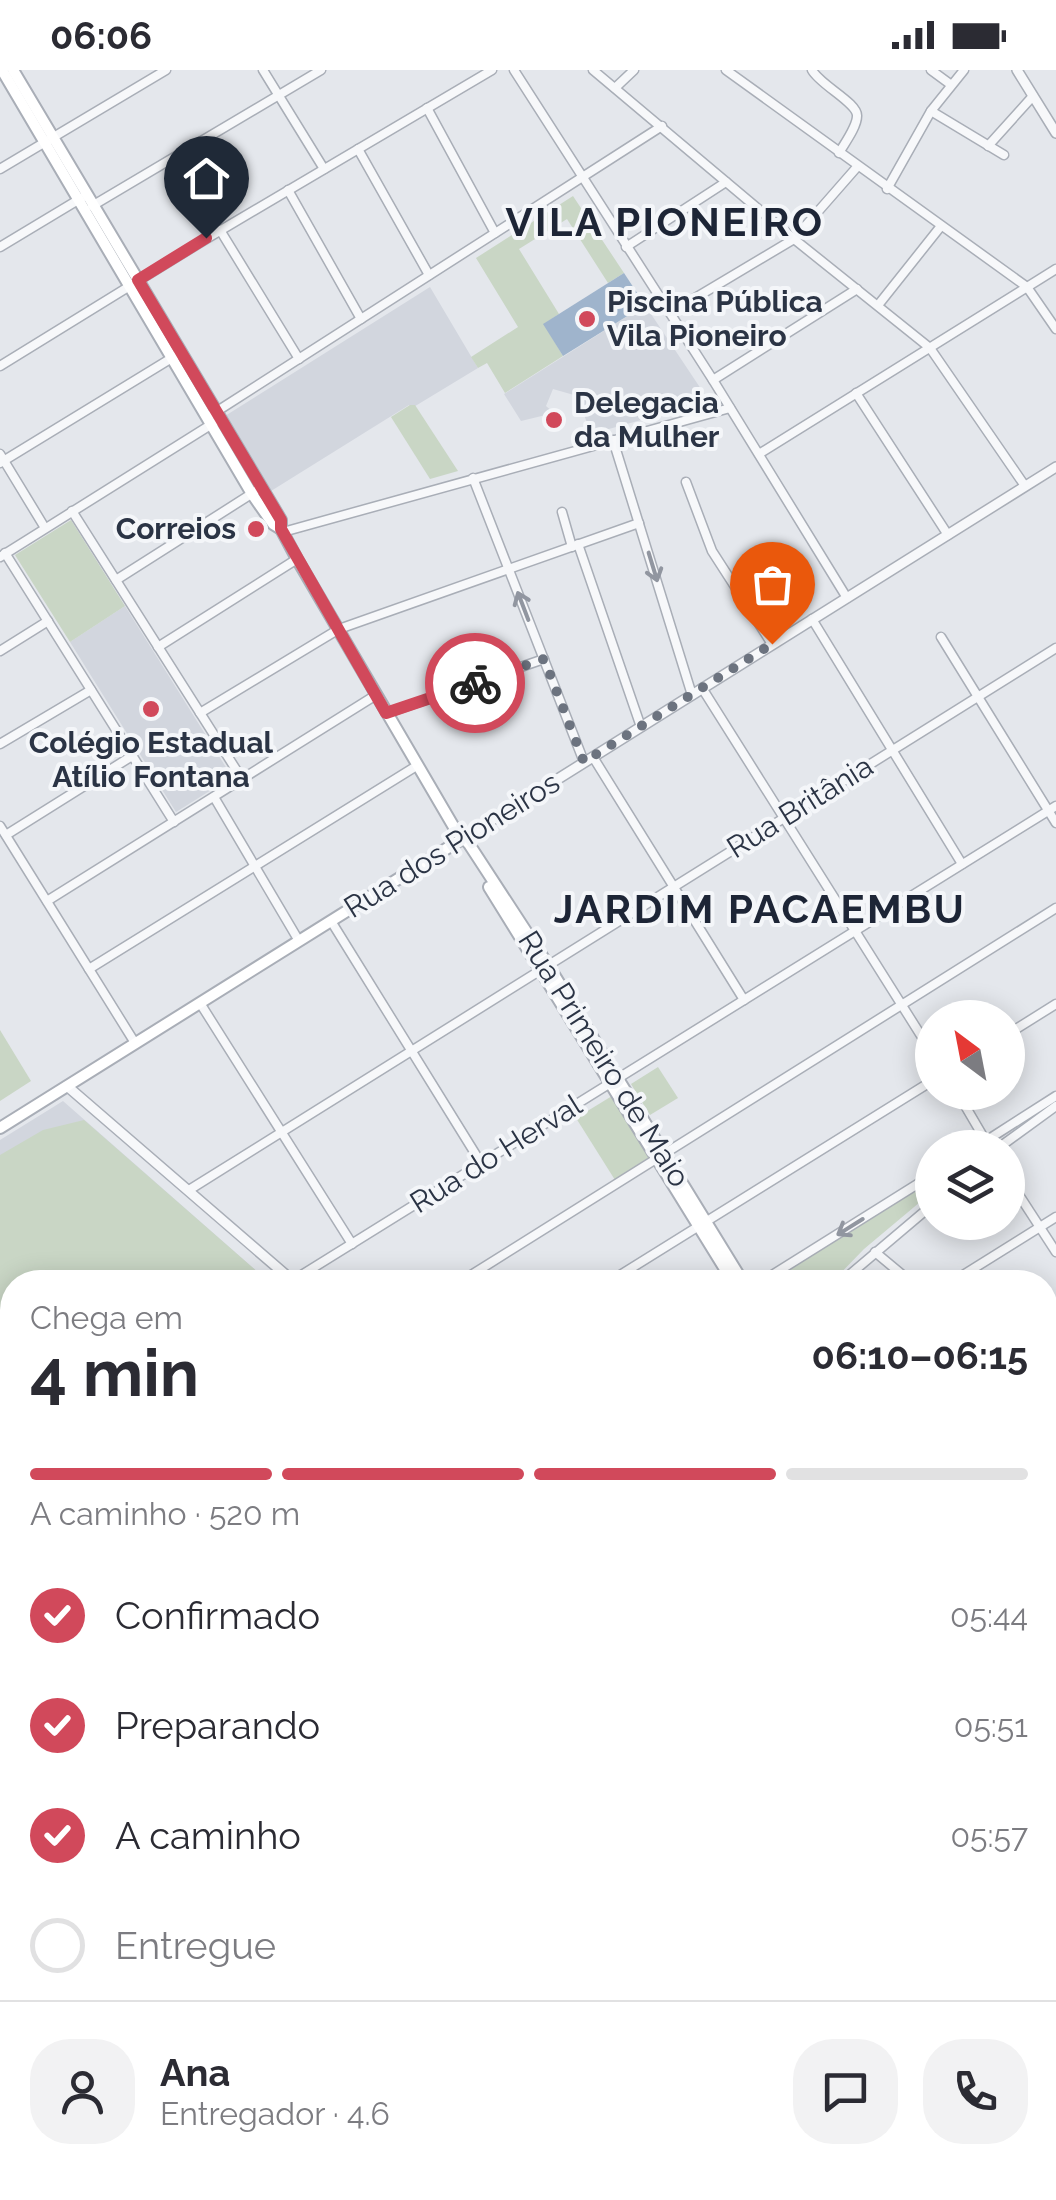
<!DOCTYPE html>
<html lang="pt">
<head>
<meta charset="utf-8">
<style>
  :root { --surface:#fff; --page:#f2f2f3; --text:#2b2b33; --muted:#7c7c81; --line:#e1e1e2; --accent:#d1495b }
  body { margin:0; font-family:Raleway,sans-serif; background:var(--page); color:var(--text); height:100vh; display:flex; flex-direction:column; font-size:38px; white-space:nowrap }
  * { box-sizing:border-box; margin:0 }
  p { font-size:32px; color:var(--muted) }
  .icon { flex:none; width:55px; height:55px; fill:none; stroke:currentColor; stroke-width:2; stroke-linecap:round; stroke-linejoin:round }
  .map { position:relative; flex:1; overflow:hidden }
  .side { position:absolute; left:0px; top:1200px; width:1058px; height:930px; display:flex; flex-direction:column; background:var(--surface); border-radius:40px 40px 0 0; box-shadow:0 5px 25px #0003 }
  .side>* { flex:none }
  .needle { width:65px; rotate:328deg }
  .fabs { position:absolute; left:915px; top:930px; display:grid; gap:20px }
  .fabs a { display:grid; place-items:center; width:110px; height:110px; border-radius:50%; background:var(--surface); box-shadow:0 5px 25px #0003; font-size:50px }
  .pin { position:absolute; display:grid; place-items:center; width:85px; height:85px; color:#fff; margin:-102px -42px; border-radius:50% 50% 50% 0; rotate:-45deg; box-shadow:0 0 10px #0007 }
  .pin .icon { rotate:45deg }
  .courier { position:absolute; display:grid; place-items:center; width:100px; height:100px; margin:-50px; border:8px solid #d1495b; border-radius:50%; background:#fff; color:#222; box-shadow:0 2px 12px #0007 }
  .headline em { font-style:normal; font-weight:700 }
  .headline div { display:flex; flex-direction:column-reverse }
  .headline { display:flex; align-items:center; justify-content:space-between; height:170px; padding:0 30px }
  h1 { font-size:65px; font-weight:700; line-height:75px }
  .bar { display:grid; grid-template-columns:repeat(4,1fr); gap:15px 10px; align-content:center; height:120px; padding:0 30px }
  .bar i { height:12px; border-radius:8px; background:var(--line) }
  .bar .selected { background:var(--accent) }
  .bar p { grid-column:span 4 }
  .line { display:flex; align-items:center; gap:25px; padding:0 30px; border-top:2px solid var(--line) }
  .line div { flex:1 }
  .round { display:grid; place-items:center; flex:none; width:105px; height:105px; border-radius:40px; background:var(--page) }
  ol { padding:0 30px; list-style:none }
  li { display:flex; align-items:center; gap:30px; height:110px }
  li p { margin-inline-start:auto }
  li .icon { padding:10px; border-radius:50%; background:var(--accent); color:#fff; stroke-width:4 }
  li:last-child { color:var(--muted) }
  li i { width:55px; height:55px; border:5px solid var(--line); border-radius:50% }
  .status { display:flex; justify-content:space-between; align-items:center; height:70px; padding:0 50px; background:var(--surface); direction:ltr }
  .status svg { height:28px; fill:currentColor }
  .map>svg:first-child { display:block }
</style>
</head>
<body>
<div class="status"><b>06:06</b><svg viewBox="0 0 49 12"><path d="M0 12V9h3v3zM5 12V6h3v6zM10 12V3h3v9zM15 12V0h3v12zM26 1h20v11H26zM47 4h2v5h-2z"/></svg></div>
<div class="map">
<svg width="1056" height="2130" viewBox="0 0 1056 2130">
  <rect width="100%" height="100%" fill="#e4e7ec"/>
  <g fill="#d2d6de">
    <polygon points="430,217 478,298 412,338 409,335 271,421 225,346"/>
    <polygon points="645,235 709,331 591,364 582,339 581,327 553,319 546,336 554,343 521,351 504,324"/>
    <polygon points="125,536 232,707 176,742 70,572"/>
    <polygon points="63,1031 269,1212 12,1212 12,2118 577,2118 557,2130 0,2130 0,1070"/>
    <polygon points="725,2118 845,2118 855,2130 736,2130"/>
  </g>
  <g fill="#c9d6c5">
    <polygon points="573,126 624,203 608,213 567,149 519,179 559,244 544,254 563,286 505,323 487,293 478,298 471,287 518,257 476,188"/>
    <polygon points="410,335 415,335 458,401 430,409 391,347"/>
    <polygon points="71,450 125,536 70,572 15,485"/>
    <polygon points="0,960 31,1011 0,1031"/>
    <polygon points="658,997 678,1028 650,1045 631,1014"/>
    <polygon points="612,1026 650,1088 615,1110 576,1048"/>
    <polygon points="84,1050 269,1212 12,1212 12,1274 0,1291 0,1085 43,1060"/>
    <polygon points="932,1106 932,1122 864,1179 832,1212 767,1212"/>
    <polygon points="1056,1390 1056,1521 1050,1528 1045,1524 1045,1403"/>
    <polygon points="1056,1544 1056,1670 1045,1652 1045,1553"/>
    <polygon points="1045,1734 1056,1752 1056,1836 1045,1841"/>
    <polygon points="298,2118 577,2118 557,2130 293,2130"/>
  </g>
  <polygon fill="#9fb4cc" points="624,203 645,235 563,286 543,254"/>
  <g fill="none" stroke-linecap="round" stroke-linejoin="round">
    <g stroke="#a9aeb7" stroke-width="11">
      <g id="minor">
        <polyline points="263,0 324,99"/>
        <polyline points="514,0 713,310 847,528"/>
        <polyline points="593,0 794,169 930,278 1025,416"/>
        <polyline points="726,0 1027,217 1056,259"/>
        <path d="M812,0C820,15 858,33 857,46C857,57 844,74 839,83"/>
        <polyline points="931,0 950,14"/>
        <polyline points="615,18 634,0"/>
        <polyline points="427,38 495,163"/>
        <polyline points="931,41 1004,85"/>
        <polyline points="988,76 1033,26"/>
        <polyline points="358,79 429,205"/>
        <polyline points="0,99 166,0"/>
        <polyline points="887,119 931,41 964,0"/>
        <polyline points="288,120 361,249"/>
        <polyline points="92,136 321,0"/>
        <polyline points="220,160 299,289"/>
        <polyline points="0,177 83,127"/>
        <polyline points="626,177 726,112"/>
        <polyline points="879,234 941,156"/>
        <polyline points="670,243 794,169 857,97"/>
        <polyline points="0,296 206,169 492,0"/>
        <polyline points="713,310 857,219"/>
        <polyline points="856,323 948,465"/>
        <polyline points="208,347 662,56"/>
        <polyline points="613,370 692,625"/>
        <polyline points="0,384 45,458"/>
        <polyline points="759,384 1056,199"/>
        <polyline points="0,393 175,286"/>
        <polyline points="473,408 584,692"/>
        <polyline points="686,412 712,481 772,574"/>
        <polyline points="72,441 242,709"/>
        <polyline points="562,442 572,477"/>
        <polyline points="283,462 730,338"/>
        <polyline points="578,474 641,657"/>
        <polyline points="5,483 174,752"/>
        <polyline points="0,487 220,349"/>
        <polyline points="116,510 256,421"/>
        <polyline points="812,549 962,794"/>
        <polyline points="941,567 1056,753"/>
        <polyline points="158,577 297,489"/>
        <polyline points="0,581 48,551"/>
        <polyline points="702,618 932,983"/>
        <polyline points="200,643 339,559 639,453"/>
        <polyline points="387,643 544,589"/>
        <polyline points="0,674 91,620"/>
        <polyline points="593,687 744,930"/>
        <polyline points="214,727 299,871"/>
        <polyline points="0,756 135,973"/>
        <polyline points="6,765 132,686"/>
        <polyline points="47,831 376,625"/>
        <polyline points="331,851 481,1093"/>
        <polyline points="89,899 418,695"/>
        <polyline points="200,933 352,1174"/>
        <polyline points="1008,964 1056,934"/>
        <polyline points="957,1022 984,1068"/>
        <polyline points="992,1067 1056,1026"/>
        <polyline points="1001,1076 1056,1036"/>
        <polyline points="976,1078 977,1077"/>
        <polyline points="1008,1108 1056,1182"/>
        <polyline points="189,1120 1056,578"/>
        <polyline points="875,1182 911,1212"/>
        <polyline points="292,1211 1056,736"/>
        <polyline points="460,1212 1056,838"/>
        <polyline points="609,1212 932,1011"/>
        <polyline points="761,1212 932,1105"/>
        <polyline points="841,1212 932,1135"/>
        <polyline points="952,1212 1056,1147"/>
        <polyline points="1045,1266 1056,1259"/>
        <polyline points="1045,1330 1056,1340"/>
        <polyline points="1045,1394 1056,1381"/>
        <polyline points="1045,1544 1056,1534"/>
        <polyline points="714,2118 724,2130"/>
      </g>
    </g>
    <g stroke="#a9aeb7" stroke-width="12">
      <g id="tertiary">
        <polyline points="1017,0 1056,63"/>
        <polyline points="462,769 1056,397"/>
        <polyline points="67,1016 294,1212"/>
        <polyline points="1045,1670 1056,1683"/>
        <polyline points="1045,1857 1056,1852"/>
      </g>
    </g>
    <g stroke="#a9aeb7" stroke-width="14">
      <g id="secondary">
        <polyline points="2,0 252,424 273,454 281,459"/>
        <polyline points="13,0 281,450 281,459 297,489 455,759 469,774 548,895 743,1212"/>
        <polyline points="489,817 733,1212"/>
        <polyline points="0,1058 462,769"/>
        <polyline points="1045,1707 1056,1724"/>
      </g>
    </g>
    <g stroke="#a3abb8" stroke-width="15">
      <g id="primary">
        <polyline points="1045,1869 1056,1863"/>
        <polyline points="1045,1884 1056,1877"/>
        <polyline points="625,2130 645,2118"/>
        <polyline points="653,2130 673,2118"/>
      </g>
    </g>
    <use href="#minor" stroke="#f7f8fa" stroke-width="8"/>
    <use href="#tertiary" stroke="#f7f8fa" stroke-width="9"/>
    <use href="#secondary" stroke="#fff" stroke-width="10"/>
    <use href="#primary" stroke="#fff" stroke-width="11"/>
  </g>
  <defs><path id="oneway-shaft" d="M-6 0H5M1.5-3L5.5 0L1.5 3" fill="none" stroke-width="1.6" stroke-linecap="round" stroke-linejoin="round" transform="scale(2.5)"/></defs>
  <g stroke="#9196a0">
    <use href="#oneway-shaft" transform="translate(653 497) rotate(73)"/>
    <use href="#oneway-shaft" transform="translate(523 536) rotate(-111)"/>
    <use href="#oneway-shaft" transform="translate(850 1157) rotate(148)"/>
  </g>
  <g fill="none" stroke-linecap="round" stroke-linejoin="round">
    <polyline stroke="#6c737f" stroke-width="10" stroke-dasharray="0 18" points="475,613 544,589 584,692 772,574"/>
    <polyline stroke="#d1495b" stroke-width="12" points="206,168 138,210 281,450 281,459 386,643 475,613"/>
  </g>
  <g fill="#d1495b" stroke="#f4f6f9" stroke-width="4">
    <circle cx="587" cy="249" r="10"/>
    <circle cx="554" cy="350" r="10"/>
    <circle cx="256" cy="459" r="10"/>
    <circle cx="151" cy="639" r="10"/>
  </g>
  <g text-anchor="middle" stroke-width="8" stroke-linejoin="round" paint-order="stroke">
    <g font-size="30" font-weight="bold" fill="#2b3445" stroke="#f4f6f9" text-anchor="start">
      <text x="607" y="242">Piscina Pública<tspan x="607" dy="34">Vila Pioneiro</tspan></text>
      <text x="574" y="343">Delegacia<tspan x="574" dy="34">da Mulher</tspan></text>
      <text x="236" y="469" text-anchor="end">Correios</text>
      <text x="151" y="683" text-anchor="middle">Colégio Estadual<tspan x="151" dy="34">Atílio Fontana</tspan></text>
    </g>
    <g font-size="30" fill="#2b3445" stroke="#f4f6f9">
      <text transform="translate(800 737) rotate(-32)" y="10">Rua Britânia</text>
      <text transform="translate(452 775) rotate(-32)" y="10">Rua dos Pioneiros</text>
      <text transform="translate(604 989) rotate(58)" y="10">Rua Primeiro de Maio</text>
      <text transform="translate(496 1084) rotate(-32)" y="10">Rua do Herval</text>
    </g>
    <g font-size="40" font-weight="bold" letter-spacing="2.5" fill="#1d2536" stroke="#f4f6f9">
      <text x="665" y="166">VILA PIONEIRO</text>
      <text x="760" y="853">JARDIM PACAEMBU</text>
    </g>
  </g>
</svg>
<div class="fabs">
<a><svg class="needle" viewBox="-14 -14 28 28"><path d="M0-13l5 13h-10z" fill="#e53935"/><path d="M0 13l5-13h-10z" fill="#7c7c81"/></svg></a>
<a><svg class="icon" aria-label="layers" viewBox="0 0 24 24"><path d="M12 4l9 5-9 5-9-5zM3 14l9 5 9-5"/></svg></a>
</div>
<div class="pin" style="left:772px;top:574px;background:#ea580c"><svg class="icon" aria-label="bag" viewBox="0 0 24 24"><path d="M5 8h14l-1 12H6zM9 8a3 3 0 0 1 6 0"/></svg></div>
<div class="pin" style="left:206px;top:168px;background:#1f2937"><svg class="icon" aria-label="home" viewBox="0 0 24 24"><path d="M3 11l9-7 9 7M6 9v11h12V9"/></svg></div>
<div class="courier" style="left:475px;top:613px"><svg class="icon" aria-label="bike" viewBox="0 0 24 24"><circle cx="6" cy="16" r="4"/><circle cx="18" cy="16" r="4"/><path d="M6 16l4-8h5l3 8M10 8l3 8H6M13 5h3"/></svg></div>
<section class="side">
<div class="headline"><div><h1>4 min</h1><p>Chega em</p></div><em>06:10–06:15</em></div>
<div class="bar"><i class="selected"></i><i class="selected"></i><i class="selected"></i><i></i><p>A caminho · 520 m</p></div>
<ol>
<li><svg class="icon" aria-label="check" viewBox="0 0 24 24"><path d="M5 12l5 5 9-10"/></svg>Confirmado<p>05:44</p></li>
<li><svg class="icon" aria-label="check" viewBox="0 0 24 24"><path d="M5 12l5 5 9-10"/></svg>Preparando<p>05:51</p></li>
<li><svg class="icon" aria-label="check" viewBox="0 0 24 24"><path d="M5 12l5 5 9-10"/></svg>A caminho<p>05:57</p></li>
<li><i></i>Entregue</li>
</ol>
<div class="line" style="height:180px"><a class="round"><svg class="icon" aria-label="person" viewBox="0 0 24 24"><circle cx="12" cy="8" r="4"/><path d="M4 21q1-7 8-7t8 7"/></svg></a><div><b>Ana</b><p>Entregador · 4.6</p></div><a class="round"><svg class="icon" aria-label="chat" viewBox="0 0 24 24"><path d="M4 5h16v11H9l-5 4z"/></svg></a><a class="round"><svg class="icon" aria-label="phone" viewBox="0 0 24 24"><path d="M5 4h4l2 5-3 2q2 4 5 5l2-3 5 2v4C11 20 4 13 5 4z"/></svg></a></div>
</section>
</div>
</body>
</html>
